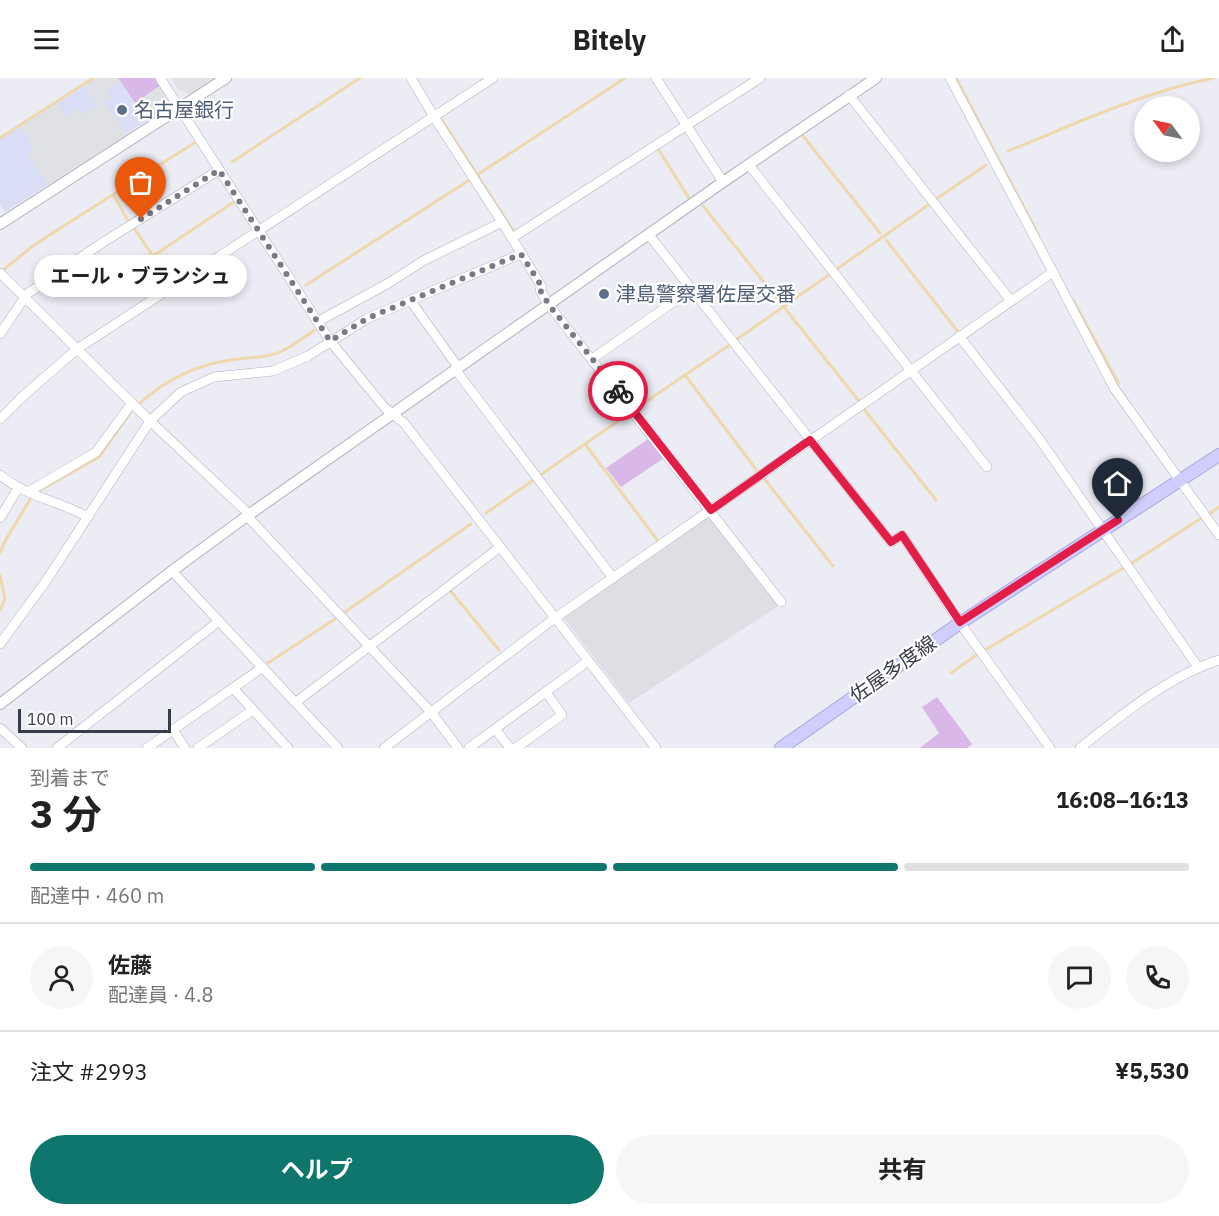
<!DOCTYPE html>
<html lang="ja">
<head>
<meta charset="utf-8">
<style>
  :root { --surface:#fff; --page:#f6f6f6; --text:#222; --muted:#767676; --line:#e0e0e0; --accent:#0f766e }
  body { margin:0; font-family:"IBM Plex Sans","Noto Sans JP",sans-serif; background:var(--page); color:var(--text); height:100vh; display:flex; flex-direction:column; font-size:22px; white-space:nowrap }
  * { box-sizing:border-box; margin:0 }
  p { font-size:20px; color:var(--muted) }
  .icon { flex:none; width:33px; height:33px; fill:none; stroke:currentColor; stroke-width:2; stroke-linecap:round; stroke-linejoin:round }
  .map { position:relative; height:670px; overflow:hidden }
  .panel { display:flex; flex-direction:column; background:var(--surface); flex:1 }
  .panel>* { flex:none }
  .needle { width:39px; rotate:303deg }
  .fabs { position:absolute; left:1134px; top:18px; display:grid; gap:12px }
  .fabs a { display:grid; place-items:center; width:66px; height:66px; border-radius:50%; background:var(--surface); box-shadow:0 3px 9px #0003; font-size:30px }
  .scale { position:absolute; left:18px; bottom:15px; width:153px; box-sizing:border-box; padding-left:6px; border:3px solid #393c4a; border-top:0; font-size:16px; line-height:21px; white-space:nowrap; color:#393c4a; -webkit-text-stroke:4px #fff; paint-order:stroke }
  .pin { position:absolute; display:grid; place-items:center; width:51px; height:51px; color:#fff; margin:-62px -26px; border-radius:50% 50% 50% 0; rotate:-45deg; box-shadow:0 0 6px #0007 }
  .pin .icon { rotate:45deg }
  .courier { position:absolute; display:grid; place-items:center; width:60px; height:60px; margin:-30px; border:4px solid #e11d48; border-radius:50%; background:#fff; color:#222; box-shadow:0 2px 8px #0007 }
  .bubble { position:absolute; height:42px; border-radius:21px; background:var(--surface); box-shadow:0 3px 9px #0003; font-size:20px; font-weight:700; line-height:42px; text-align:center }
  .head em { font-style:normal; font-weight:700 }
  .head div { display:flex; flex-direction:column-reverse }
  .head { display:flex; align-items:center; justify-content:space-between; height:102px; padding:0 30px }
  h1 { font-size:39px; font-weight:700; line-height:45px }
  .bar { display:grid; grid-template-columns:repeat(4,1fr); gap:9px 6px; align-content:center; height:72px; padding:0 30px }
  .bar i { height:8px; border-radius:4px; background:var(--line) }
  .bar .active { background:var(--accent) }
  .bar p { grid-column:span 4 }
  .line { display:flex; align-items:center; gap:15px; padding:0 30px; border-top:2px solid var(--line) }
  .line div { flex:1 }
  .round { display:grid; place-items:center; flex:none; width:63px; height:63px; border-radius:32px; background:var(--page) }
  .primary-button { display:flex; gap:12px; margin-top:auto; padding:12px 30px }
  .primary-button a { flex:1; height:69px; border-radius:36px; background:var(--accent); color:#fff; font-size:24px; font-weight:700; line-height:69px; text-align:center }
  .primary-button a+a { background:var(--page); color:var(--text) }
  header { display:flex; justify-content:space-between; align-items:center; height:78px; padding:0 30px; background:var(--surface); font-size:27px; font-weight:700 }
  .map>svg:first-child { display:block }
</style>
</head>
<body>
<header><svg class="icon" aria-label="menu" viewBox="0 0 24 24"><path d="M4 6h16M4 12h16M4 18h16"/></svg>Bitely<svg class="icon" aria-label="share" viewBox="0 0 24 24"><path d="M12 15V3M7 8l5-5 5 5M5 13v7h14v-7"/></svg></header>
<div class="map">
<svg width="1219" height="670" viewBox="0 0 1219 670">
  <rect width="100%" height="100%" fill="#ececf5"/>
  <polygon fill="#d9def6" points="95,0 118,0 146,43 5,134 0,126 0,61"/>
  <polygon fill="#dddfe5" points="710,437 780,527 629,625 563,539"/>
  <g fill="#d9b7e8">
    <polygon points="118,0 155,0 160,8 135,25"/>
    <polygon points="651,359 667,378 621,409 606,390"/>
    <polygon points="937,619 972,666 967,670 920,670 939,655 922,629"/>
  </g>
  <g fill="#e0e1e4">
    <polygon points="95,0 118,0 120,3 107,12 112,19 105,24 126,57 48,107 27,75 34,70 20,49 56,25 65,38 78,30 83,37 97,27 84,7"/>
    <polygon points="171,0 215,0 190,16 179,12"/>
    <polygon points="160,8 169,23 167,28 146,43 135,25"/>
  </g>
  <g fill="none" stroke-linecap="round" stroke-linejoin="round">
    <g stroke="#efd8ac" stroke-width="3">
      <polyline points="956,0 1039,158"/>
      <polyline points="442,42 514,154"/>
      <polyline points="803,58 880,155"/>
      <polyline points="0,60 93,0"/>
      <polyline points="658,71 689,120"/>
      <path d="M1008,73C1075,46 1143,14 1214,0"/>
      <polyline points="232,84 360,0"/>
      <polyline points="477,97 625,0"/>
      <polyline points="113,117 129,144"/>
      <polyline points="935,122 986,87"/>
      <polyline points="703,128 859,323"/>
      <polyline points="134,150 153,178 234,124"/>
      <polyline points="886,162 959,255"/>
      <polyline points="2,193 34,167 194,65"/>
      <polyline points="306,207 471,101"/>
      <polyline points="1073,222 1119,306"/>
      <polyline points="736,262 931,125"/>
      <polyline points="685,297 758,394"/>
      <path d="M140,325C166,302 196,287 230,282C247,279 264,281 280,274C292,269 304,259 315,252"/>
      <polyline points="863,330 936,422"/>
      <polyline points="635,331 731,266"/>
      <polyline points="585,366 658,463"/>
      <polyline points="539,398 631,334"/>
      <polyline points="762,398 833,488"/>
      <polyline points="37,414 99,379 131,334"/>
      <polyline points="486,435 535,401"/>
      <polyline points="1208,437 1219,429"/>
      <polyline points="0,475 4,465 31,420"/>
      <polyline points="1132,485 1203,439"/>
      <polyline points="0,497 5,521 0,532"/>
      <polyline points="449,511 499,572"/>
      <polyline points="342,536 471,446"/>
      <polyline points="985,572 1125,489"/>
      <polyline points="268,585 335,541"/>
      <polyline points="951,595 979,575"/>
    </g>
    <g stroke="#aeb0c1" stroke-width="10">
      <g id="minor">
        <polyline points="160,0 330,263 385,330 404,345 656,670"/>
        <polyline points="411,0 436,42 502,144 542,209 540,212 549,227 781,524"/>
        <polyline points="656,0 723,104"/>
        <polyline points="950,0 1053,194"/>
        <polyline points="849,17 1011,223"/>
        <polyline points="749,87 987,389"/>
        <polyline points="649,157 890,463 891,464 902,457 960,545 1050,670"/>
        <polyline points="512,160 760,0"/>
        <polyline points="0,195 150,343 249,436"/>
        <polyline points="410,222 458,289"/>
        <polyline points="317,244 387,206 423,183 502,144"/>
        <polyline points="0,256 27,216 102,165 219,92"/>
        <polyline points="959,258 1038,359 1198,589"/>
        <polyline points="592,281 692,211"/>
        <polyline points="455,291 613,500"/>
        <polyline points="0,341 21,320 77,271 493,0"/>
        <path d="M0,397C25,418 59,423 88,439"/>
        <polyline points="28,414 96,374 132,325"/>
        <polyline points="247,438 431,634 458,670"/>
        <polyline points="0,440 18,410"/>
        <polyline points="172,493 338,670"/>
        <polyline points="0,566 46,503 150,343 181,314 214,299 273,293 308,278 368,240 521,176"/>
        <polyline points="233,610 288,670"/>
        <polyline points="296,624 499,470"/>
        <polyline points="0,650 22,670"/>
        <polyline points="495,651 510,670"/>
        <polyline points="173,652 185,670"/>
        <polyline points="57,670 219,543"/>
        <polyline points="147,670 263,589"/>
        <polyline points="198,670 253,632"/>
        <polyline points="384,670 555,540 1053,194 1114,310 1219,457"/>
        <polyline points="469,670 588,583"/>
        <polyline points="516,670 562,637 546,614"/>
        <path d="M1080,670C1121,637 1169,598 1219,582"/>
      </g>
    </g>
    <g stroke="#aeb0c1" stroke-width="12">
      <g id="tertiary">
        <polyline points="0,146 226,0"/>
        <polyline points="0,626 172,493 247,438 723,104 876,0"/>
      </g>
    </g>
    <g stroke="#a6a7df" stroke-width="14">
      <polyline id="secondary" points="781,670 960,545 1219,377"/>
    </g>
    <use href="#minor" stroke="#fff" stroke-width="9"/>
    <use href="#tertiary" stroke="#fff" stroke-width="10"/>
    <use href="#secondary" stroke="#cfcefd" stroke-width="12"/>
  </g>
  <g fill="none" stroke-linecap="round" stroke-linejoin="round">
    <polyline stroke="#787a86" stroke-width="6" stroke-dasharray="0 10.8" points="141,141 219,92 330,263 368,240 521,176 542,209 540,212 549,227 618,313"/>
    <polyline stroke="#e11d48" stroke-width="8" points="618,313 711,432 810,362 891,464 902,457 960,544 1118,442"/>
  </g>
  <g fill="#5c6f8a" stroke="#fff" stroke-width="2">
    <circle cx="122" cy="32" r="6"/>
    <circle cx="604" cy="216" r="6"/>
  </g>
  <g text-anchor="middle" stroke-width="4.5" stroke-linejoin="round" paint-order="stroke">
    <g font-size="20" fill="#4e5e75" stroke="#fff" text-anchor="start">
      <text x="134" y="39">名古屋銀行</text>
      <text x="616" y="223">津島警察署佐屋交番</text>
    </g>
    <g font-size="20" fill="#393c4a" stroke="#fff">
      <text transform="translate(893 591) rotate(-35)" y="7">佐屋多度線</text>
    </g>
  </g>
</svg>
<div class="fabs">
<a><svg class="needle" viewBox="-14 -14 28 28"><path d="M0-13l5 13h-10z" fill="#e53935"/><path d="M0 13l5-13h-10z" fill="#767676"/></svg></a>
</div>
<div class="scale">100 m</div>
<div class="pin" style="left:141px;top:141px;background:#ea580c"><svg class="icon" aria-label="bag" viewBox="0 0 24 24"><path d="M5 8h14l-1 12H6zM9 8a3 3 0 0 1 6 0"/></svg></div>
<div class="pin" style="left:1118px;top:442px;background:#1f2937"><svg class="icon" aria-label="home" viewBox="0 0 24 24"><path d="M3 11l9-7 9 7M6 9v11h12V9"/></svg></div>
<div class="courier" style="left:618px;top:313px"><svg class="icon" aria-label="bike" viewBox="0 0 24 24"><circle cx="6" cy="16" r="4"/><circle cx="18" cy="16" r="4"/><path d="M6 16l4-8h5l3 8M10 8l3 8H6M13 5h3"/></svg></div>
<div class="bubble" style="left:34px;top:177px;width:213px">エール・ブランシュ</div>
</div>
<section class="panel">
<div class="head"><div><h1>3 分</h1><p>到着まで</p></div><em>16:08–16:13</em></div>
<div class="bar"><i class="active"></i><i class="active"></i><i class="active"></i><i></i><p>配達中 · 460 m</p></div>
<div class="line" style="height:108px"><a class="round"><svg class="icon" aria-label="person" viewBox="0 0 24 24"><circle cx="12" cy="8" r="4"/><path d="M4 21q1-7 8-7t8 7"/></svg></a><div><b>佐藤</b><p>配達員 · 4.8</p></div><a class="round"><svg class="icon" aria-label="chat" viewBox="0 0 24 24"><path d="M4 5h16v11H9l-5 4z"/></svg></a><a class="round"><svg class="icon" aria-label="phone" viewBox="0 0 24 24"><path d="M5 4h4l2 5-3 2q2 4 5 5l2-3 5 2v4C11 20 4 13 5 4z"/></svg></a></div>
<div class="line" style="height:78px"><div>注文 #2993</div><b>¥5,530</b></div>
<div class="primary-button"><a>ヘルプ</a><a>共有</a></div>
</section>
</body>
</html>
